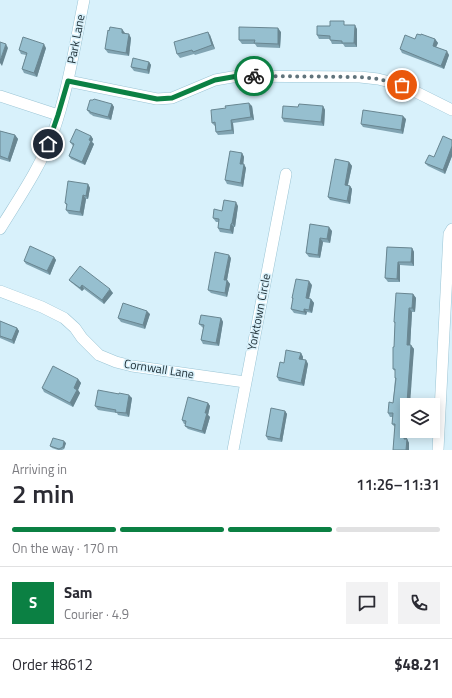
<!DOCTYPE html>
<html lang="en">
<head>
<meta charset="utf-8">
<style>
  :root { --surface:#fff; --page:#f2f2f3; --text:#2b2b33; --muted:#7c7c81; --line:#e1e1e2; --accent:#0b8043 }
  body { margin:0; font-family:"Titillium Web",sans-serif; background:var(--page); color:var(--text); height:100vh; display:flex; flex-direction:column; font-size:15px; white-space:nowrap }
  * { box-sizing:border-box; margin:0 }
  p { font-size:13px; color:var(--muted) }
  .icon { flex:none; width:22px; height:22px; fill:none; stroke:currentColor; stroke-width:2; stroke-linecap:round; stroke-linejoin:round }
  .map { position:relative; height:450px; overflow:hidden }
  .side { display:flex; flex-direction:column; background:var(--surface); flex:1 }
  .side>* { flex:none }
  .tools { position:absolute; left:400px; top:398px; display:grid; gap:8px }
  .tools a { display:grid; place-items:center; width:40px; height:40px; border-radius:0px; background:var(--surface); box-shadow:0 2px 10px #0003; font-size:20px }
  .pin { position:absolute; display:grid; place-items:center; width:34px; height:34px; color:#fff; margin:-17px; border:2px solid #fff; border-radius:50%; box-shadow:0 1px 4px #0007 }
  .courier { position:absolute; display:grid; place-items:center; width:40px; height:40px; margin:-20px; border:3px solid #0b8043; border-radius:50%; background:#fff; color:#222; box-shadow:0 1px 5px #0007 }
  .head em { font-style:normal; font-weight:600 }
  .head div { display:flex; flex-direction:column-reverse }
  .head { display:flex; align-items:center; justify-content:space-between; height:68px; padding:0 12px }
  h1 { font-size:26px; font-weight:600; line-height:30px }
  .bar { display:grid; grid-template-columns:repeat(4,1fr); gap:6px 4px; align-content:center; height:48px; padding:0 12px }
  .bar i { height:5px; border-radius:3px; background:var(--line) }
  .bar .current { background:var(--accent) }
  .bar p { grid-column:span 4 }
  .line { display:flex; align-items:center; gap:10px; padding:0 12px; border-top:1px solid var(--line) }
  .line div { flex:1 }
  .round { display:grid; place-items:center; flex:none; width:42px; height:42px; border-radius:0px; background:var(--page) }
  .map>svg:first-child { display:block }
</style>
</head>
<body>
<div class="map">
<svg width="452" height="450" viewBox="0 0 452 450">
  <rect width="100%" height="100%" fill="#d8f1fb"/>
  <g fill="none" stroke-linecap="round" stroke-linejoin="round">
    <g stroke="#9bc5d5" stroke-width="12">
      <g id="minor">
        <polyline points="68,81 157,99 172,98 215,80 238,76 360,77 378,79 402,85 452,110"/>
        <polyline points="0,96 58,115"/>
        <path d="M0,229C19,198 40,168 53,133C68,91 75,44 84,0"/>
        <polyline points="0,291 42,307 64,318 75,328 82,338 99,355 116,362 132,366 245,382"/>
        <polyline points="233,450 286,174"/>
        <polyline points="438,450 449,234 452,229"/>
      </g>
    </g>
    <use href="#minor" stroke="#fff" stroke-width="11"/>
  </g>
  <g fill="#81a4b2">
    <polygon points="347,25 357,29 357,47 345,47 343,44 332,44 330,39 319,39 317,35 330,26"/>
    <polygon points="281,32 280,48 257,47 255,44 242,44 239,40"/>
    <polygon points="125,33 125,34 131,38 129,56 108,53 105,49"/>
    <polygon points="210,35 215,49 195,55 194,54 180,58 177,54"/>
    <polygon points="435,39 438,43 436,47 449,55 444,69 402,53 400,49"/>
    <polygon points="46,48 37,77 24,73 22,69 26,55 21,54 19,50"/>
    <polygon points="149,62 151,65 149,74 134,71 131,67"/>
    <polygon points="112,104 114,107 111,120 93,116 92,115 90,114 87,110"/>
    <polygon points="252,106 254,120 233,123 234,134 218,135 216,132 215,126 212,123"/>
    <polygon points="323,106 325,110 324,126 284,122 282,118 298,107"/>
    <polygon points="406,119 403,134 363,127 361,124"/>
    <polygon points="0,131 15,135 18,139 10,162 0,159"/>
    <polygon points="91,136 93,139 92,142 94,144 85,165 71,159 69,156 73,146 70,142"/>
    <polygon points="452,140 452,156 445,174 428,166 425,163 434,157"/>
    <polygon points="242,153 244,157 243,164 246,168 243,187 227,184 225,180"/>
    <polygon points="349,162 352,166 348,185 350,186 352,189 350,204 330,200 328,197"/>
    <polygon points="88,184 90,188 88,199 86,199 83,216 69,214 66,210 67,206 65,203"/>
    <polygon points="238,206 235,227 234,227 233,234 220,232 218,228 219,222 216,222 213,218 222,211"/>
    <polygon points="310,224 332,231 330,243 323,242 320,258 309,257 306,253"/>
    <polygon points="387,247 412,248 414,252 414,266 400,265 400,282 388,282 385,278"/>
    <polygon points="54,257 56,260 50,275 26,264 24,261"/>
    <polygon points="231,258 227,280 230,284 227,297 211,293 208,290"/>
    <polygon points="69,280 113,293 104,304 84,289 82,291 72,283"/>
    <polygon points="312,285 309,299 311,299 314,303 312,313 307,312 306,315 294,313 291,309 293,300 292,298"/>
    <polygon points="413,294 416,298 415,312 412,312 410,345 414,349 407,405 407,439 409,443 409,450 393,450 395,427 392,424 393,417 390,417 388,413 393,403 395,379 395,371 393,369 395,324 394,322"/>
    <polygon points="150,314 145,329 121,322 118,318"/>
    <polygon points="221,318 223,322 219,346 203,344 201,340 203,328 199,324"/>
    <polygon points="0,321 17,328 19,331 14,344 0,338"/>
    <polygon points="301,353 303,357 303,360 306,360 308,364 304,386 279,381 277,377 284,363"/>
    <polygon points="78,379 81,383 78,390 80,393 73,407 44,392 42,388"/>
    <polygon points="119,394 132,398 129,417 118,415 117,413 98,410 95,406"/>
    <polygon points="208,403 210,406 208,415 210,417 205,434 188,429 185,426 186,424 184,424 182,420"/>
    <polygon points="285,411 287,414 282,442 268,440 266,436"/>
    <polygon points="66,443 64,449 62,450 58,450 52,448 50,446"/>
  </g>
  <g fill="#698691">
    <polygon points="355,25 357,29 357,47 354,43"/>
    <polygon points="278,28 281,32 280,48 278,44"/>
    <polygon points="122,29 125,33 124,37 122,33"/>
    <polygon points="208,32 210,35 215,49 212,45"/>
    <polygon points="129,34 131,38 129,56 126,53"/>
    <polygon points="435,39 438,43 435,49 433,46"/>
    <polygon points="6,44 8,48 2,66 0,63 0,61"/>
    <polygon points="44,44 46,48 37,77 34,73"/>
    <polygon points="447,51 449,55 444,69 441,66"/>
    <polygon points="149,62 151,65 149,74 147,70"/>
    <polygon points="249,103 252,106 254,120 251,117"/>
    <polygon points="112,104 114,107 111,120 108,117"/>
    <polygon points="323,106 325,110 324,126 321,122"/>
    <polygon points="403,116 406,119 403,134 401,130"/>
    <polygon points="231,120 233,123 234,134 232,130"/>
    <polygon points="15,135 18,139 10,162 8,159"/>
    <polygon points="91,136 93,139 92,142 94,144 85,165 82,162 89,140"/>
    <polygon points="452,146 452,156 445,174 443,170"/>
    <polygon points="242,153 244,157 243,167 240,164"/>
    <polygon points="349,162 352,166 347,188 345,185"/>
    <polygon points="244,164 246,168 243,187 241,183"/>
    <polygon points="88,184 90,188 88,199 86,196"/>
    <polygon points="350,186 352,189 350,204 347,201"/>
    <polygon points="83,195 86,199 83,216 80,212"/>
    <polygon points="236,202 238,206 235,227 232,223"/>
    <polygon points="231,224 234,227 233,234 230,230"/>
    <polygon points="329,227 332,231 330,243 327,239"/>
    <polygon points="320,238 323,242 320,258 318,255"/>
    <polygon points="412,248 414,252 414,266 411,262"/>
    <polygon points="229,255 231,258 227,280 230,284 227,297 225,293 224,280"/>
    <polygon points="54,257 56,260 50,275 47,271"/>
    <polygon points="398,262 400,265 400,282 397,279"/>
    <polygon points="309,281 312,285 308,302 306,298"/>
    <polygon points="82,285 84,289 82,291 80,288"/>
    <polygon points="110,289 113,293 104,304 102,300"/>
    <polygon points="413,294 416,298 415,312 412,308"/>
    <polygon points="311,299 314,303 312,313 309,310"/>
    <polygon points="409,308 412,312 410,349 407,345"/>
    <polygon points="304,309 307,312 306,315 304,312"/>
    <polygon points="147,311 150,314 145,329 143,325"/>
    <polygon points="221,318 223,322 219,346 216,343"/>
    <polygon points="17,328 19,331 14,344 12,340"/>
    <polygon points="411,345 414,349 410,405 408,405 407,403"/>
    <polygon points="301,353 303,357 302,363 299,359"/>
    <polygon points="306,360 308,364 304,386 301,383"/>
    <polygon points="78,379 81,383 78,390 80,393 73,407 70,403 74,388"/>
    <polygon points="129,395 132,398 129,417 126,413"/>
    <polygon points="208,403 210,406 208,415 210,417 205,434 202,431 205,413"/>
    <polygon points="285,411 287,414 282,442 280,439"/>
    <polygon points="406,415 407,416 407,431 408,431 407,439 409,443 409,450 406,450 404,439"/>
    <polygon points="64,441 66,443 64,449 63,447"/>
  </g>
  <g fill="#96bfcf" stroke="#698691">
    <polygon points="330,21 344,21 344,25 355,25 354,43 342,43 342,41 330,40 330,36 317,35 317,26 330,26"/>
    <polygon points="110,27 122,29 122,33 129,34 126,53 105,49 108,30 109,31"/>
    <polygon points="239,27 278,28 278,44 254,43 255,40 239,40"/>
    <polygon points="208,32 212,45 193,52 192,50 177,54 174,42"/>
    <polygon points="417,34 421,35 421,34 435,39 433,46 447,51 441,66 400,49 405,35 415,39"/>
    <polygon points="23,37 44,44 34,73 22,69 27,53 19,50"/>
    <polygon points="0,42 6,44 0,61"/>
    <polygon points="133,58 149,62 147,70 131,67"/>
    <polygon points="94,99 112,104 108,117 90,112 90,111 87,110 90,100 93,100"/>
    <polygon points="249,103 251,117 231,120 232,130 216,132 215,122 212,123 211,110 226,108 225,106"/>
    <polygon points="299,104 323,106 321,122 282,118 283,106 298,107"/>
    <polygon points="363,110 403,116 401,130 361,124"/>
    <polygon points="76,129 91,136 89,140 91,141 82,162 69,156 74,144 70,142"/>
    <polygon points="0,131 15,135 8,159 0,156"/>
    <polygon points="443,136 452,140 452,146 443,170 425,163 429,155 434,157"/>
    <polygon points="230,151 242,153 240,164 244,164 241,183 225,180"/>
    <polygon points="335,159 349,162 345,185 350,186 347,201 328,197"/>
    <polygon points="68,181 88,184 86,196 83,195 80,212 66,210 67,204 65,203"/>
    <polygon points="224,200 236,202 232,223 231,224 230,230 218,228 219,219 213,218 214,209 222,211"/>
    <polygon points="310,224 329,227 327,239 320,238 318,255 306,253"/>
    <polygon points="30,246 54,257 47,271 24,261"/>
    <polygon points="387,247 412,248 411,262 398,262 397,279 385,278"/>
    <polygon points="215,252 229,255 224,280 227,280 225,293 208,290"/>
    <polygon points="80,266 110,289 102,300 82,285 80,288 69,280"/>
    <polygon points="296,279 309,281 306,298 311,299 309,310 304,309 304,312 291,309 293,298 292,298"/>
    <polygon points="396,293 413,294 412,308 409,308 407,345 411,345 407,403 409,404 409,405 407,405 407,415 406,415 404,439 407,439 406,450 393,450 395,424 392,424 393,413 388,413 389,402 393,403 396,378 395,378 395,369 393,369 393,347 394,347 395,322 394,322"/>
    <polygon points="123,303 147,311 143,325 118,318"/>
    <polygon points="201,315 221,318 216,343 201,340 204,325 199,324"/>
    <polygon points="0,321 17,328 12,340 0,336"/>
    <polygon points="286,350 301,353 299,359 306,360 301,383 277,377 280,362 284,363"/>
    <polygon points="53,366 78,379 74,388 77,390 70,403 42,388"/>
    <polygon points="98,390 119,394 119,393 129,395 126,413 115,412 116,410 95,406"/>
    <polygon points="188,397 208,403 205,413 207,413 202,431 185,426 186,421 182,420"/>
    <polygon points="271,408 285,411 280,439 266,436"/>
    <polygon points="53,438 64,441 63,447 59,449 50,446"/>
  </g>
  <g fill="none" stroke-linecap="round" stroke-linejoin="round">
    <polyline stroke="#61747c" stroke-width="4" stroke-dasharray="0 7.2" points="254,76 360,77 378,79 402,85"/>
    <polyline stroke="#0b8043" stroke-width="5" points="48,144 58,115 68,81 157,99 172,98 215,80 238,76 254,76"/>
  </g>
  <g text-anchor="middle" stroke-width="3" stroke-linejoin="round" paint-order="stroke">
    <g font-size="12" fill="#213138" stroke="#d8f1fb">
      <text transform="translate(76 39) rotate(-79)" y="4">Park Lane</text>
      <text transform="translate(259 312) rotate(-79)" y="4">Yorktown Circle</text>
      <text transform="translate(159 369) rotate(9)" y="4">Cornwall Lane</text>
    </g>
  </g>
</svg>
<div class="tools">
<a><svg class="icon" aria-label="layers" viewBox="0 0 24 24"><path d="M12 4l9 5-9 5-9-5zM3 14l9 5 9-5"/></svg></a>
</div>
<div class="pin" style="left:402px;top:85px;background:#ea580c"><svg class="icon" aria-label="bag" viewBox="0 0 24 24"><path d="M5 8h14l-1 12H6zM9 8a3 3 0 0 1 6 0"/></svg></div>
<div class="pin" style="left:48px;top:144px;background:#1f2937"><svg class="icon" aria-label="home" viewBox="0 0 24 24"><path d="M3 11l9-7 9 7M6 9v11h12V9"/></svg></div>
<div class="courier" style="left:254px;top:76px"><svg class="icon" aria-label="bike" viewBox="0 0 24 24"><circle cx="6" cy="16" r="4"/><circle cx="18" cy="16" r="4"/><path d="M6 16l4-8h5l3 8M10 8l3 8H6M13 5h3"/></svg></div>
</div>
<section class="side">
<div class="head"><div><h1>2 min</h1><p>Arriving in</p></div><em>11:26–11:31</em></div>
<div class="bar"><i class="current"></i><i class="current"></i><i class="current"></i><i></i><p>On the way · 170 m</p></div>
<div class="line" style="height:72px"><b class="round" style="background:var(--accent);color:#fff">S</b><div><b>Sam</b><p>Courier · 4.9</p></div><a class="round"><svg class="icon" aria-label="chat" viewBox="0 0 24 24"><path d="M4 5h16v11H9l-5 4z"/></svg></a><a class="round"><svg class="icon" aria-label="phone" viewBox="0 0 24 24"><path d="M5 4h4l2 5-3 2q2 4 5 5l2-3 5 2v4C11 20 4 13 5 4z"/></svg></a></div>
<div class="line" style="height:52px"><div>Order #8612</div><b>$48.21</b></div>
</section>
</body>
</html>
